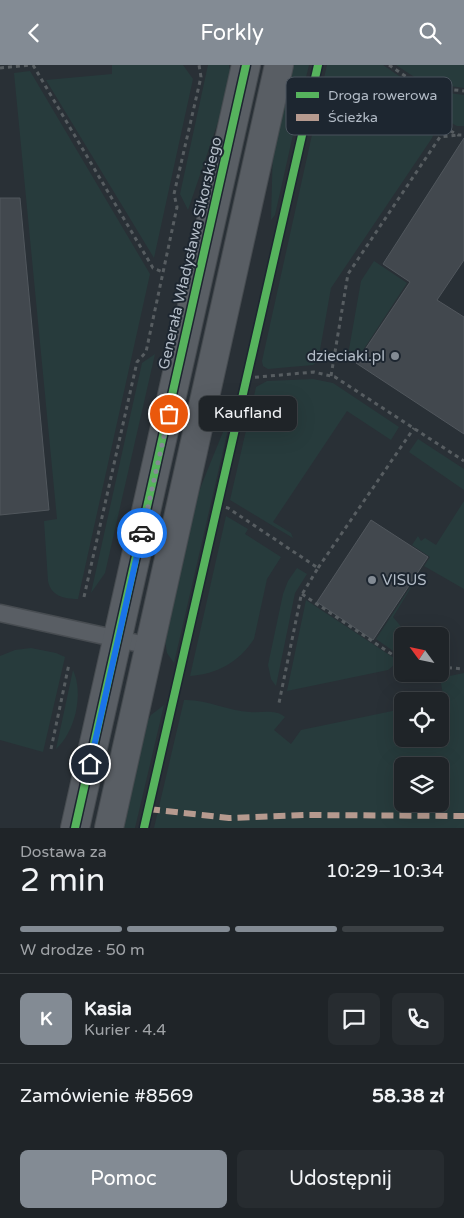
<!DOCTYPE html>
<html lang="pl">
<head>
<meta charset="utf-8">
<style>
  :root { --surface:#1f2428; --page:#272c30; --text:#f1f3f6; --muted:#a1a4a8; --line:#3c4145; --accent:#838b94 }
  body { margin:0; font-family:"Varela Round",sans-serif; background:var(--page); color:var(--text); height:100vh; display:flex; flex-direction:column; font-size:19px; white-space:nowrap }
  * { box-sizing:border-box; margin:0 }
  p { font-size:16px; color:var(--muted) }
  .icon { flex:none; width:28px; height:28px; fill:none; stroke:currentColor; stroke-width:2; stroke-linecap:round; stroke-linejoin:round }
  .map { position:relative; height:763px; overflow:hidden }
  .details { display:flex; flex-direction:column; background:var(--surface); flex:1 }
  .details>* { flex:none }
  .needle { width:32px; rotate:303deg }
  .controls { position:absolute; left:394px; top:562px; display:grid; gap:10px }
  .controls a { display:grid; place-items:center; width:55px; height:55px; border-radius:8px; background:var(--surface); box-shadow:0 5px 20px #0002,0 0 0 1px var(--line); font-size:25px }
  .pin { position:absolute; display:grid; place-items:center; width:42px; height:42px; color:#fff; margin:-21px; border:2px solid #fff; border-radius:50%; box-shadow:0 1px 5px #0007 }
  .courier { position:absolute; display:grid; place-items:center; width:50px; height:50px; margin:-25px; border:4px solid #1a73e8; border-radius:50%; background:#fff; color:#222; box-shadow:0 1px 6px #0007 }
  .bubble { position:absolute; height:35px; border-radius:8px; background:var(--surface); box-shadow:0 5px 20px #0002,0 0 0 1px var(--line); font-size:16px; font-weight:600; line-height:35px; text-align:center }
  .overview em { font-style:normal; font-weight:600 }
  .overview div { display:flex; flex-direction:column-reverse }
  .overview { display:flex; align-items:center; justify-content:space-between; height:85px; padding:0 20px }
  h1 { font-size:32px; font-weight:600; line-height:38px }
  .bar { display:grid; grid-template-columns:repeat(4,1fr); gap:8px 5px; align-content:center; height:60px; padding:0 20px }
  .bar i { height:6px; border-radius:4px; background:var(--line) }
  .bar .active { background:var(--accent) }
  .bar p { grid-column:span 4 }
  .line { display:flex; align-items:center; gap:12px; padding:0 20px; border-top:1px solid var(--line) }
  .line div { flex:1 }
  .round { display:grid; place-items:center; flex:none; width:52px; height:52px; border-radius:8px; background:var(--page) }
  .cta { display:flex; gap:10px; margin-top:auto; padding:10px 20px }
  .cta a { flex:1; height:58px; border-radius:8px; background:var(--accent); color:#fff; font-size:20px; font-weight:600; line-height:58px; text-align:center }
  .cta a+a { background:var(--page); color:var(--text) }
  header { display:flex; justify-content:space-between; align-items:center; height:65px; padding:0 20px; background:var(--accent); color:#fff; font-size:22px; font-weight:600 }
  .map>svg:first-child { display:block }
</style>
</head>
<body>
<header><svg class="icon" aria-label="back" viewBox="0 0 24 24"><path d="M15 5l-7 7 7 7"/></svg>Forkly<svg class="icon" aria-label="search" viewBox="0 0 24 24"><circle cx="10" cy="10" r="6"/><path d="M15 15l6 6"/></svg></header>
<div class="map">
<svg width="464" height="763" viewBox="0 0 464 763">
  <rect width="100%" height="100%" fill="#293036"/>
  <g fill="#273b3c" fill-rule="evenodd">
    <polygon points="112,0 183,0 193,14 154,193 46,15 112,9"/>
    <polygon points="208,0 229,0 232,16 188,145 180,129"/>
    <polygon points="290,0 309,0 302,29 285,25"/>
    <polygon points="327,0 383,0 418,24 464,30 464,61 457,61 438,51 321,26"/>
    <polygon points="396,0 464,0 464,23 422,17"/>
    <path d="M30,6L150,209L78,534C64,534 51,531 48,516L44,456L57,454L14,8Z"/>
    <polygon points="319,38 436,63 432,73 331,223 318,296 313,300 268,304 263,301 262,296"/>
    <polygon points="282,40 299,43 275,150 271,155 273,80"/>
    <polygon points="374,196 407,218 356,296 348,290 361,216"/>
    <polygon points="155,289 105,508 91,528 142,298"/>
    <polygon points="313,314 333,318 399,362 391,375 347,346 273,457 291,468 293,473 230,435 256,322 267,316"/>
    <polygon points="227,357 228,364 174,598 167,588 164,570 193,441"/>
    <polygon points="418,374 464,404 464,425 409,387"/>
    <polygon points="464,436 464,524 424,501 393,552 403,564 405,571 402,571 402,592 376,574 430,492 412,480 418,471 421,476 425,473 436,480"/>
    <path d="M226,451L248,464L245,469L281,492L267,514L254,574C238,598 217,609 190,611Z"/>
    <polygon points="297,503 307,509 295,528 276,621 271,614 268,600 283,529 288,516"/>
    <polygon points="306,535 394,593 400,595 388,605 287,626"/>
    <polygon points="31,583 56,588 65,592 43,687 0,675 0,591 15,585"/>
    <path d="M73,605C84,629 75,667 56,684Z"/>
    <path d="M464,608V763H154L184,635C206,634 228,646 250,647C262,648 275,644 285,652L274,665L291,679L301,665L402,644V674H440V647L446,646L440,613ZM402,701H440V739H402Z"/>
    <polygon points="164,640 135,763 120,763 142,665 151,650"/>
  </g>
  <g fill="#42484e" stroke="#51575d">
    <polygon points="464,73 464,195 437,235 464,252 464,369 356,298 410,217 383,199"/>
    <polygon points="0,133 20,133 49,445 0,450"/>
    <polygon points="371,455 428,492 373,575 317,537"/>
  </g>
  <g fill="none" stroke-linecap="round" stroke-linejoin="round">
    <g stroke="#474c51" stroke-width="19">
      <polyline id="service" points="0,548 150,581"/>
    </g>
    <g stroke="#474c51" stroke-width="30">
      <g id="tertiary">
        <polyline points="75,763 246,0"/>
        <polyline points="109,763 279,0"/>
      </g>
    </g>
    <g stroke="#575d61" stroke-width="3" stroke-dasharray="4 4" stroke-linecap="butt">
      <polyline points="33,0 153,203 163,207"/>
      <polyline points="389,0 420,21 464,26"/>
      <polyline points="0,3 31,0"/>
      <polyline points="311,32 438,59 458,70 464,70"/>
      <polyline points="331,311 348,209 440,72 458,70"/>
      <polyline points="247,313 314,307 335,312 464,396"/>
      <polyline points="218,441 228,443 318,503 301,531 279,638"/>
      <polyline points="318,503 414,363"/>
      <polyline points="302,529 396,592 402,594"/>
      <polyline points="84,532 137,297 146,287 177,142 174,129 201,12 199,0"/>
      <polyline points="440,602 464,604"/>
      <polyline points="51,684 69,599"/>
    </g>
    <use href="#service" stroke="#595e64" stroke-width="16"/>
    <use href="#tertiary" stroke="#595e64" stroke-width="28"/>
    <polyline stroke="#b69a8f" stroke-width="6" stroke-dasharray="12 6" stroke-linecap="butt" points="148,744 229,753 304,750 464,751"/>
    <g stroke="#1d2630" stroke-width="11">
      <g id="cycleway">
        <polyline points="75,763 246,0"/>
        <polyline points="144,763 318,0"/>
      </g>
    </g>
    <use href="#cycleway" stroke="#56b35d" stroke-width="8"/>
  </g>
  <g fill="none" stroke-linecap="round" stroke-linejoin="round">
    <polyline stroke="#838b94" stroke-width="5" stroke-dasharray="0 9" points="142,468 169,349"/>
    <polyline stroke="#1a73e8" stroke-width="6" points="90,699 142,468"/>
  </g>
  <g fill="#838b94" stroke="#1d2630" stroke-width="2">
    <circle cx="395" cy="291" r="5"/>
    <circle cx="372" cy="515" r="5"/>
  </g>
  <g text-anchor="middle" stroke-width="4" stroke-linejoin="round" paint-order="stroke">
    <g font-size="15" fill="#b3bcc7" stroke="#1d2630">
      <text transform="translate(190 188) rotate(-77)" y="5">Generała Władysława Sikorskiego</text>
    </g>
    <g font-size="15" fill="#b3bcc7" stroke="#1d2630" text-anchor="end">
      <text x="385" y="296">dzieciaki.pl</text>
      <text x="382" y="520" text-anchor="start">VISUS</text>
    </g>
  </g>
  <rect x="286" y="12" width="166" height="58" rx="8" fill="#1d2630" stroke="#4a535d" stroke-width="1"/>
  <rect x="296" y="27" width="23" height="6" fill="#56b35d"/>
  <rect x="296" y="49" width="23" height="7" fill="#b69a8f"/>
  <g font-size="14" fill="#b3bcc7">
    <text x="328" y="35">Droga rowerowa</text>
    <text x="328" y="57">Ścieżka</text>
  </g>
</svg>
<div class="controls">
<a><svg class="needle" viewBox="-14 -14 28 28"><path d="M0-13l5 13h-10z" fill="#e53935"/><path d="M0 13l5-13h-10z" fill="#a1a4a8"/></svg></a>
<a><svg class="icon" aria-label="locate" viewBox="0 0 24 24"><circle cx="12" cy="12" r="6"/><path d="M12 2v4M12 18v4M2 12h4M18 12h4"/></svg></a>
<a><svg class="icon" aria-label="layers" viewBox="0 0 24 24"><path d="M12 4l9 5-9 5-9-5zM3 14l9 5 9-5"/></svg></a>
</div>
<div class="pin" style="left:169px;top:349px;background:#ea580c"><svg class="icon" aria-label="bag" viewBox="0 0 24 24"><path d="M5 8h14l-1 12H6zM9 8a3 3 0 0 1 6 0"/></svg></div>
<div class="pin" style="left:90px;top:699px;background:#1f2937"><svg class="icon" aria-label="home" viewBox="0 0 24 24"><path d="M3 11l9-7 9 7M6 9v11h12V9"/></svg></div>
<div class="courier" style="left:142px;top:468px"><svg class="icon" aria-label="car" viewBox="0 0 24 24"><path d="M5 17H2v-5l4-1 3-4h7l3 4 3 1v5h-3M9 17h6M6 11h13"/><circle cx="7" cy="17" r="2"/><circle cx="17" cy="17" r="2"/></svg></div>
<div class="bubble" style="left:199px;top:331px;width:98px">Kaufland</div>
</div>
<section class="details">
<div class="overview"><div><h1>2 min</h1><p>Dostawa za</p></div><em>10:29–10:34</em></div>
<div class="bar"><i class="active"></i><i class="active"></i><i class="active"></i><i></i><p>W drodze · 50 m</p></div>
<div class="line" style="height:90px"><b class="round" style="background:var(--accent);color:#fff">K</b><div><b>Kasia</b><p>Kurier · 4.4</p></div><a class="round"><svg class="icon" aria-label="chat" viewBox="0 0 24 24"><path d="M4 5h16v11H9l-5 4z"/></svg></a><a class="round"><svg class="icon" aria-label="phone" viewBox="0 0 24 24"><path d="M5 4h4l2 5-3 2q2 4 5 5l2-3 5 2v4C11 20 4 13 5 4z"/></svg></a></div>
<div class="line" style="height:65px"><div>Zamówienie #8569</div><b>58.38 zł</b></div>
<div class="cta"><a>Pomoc</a><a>Udostępnij</a></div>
</section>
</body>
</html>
